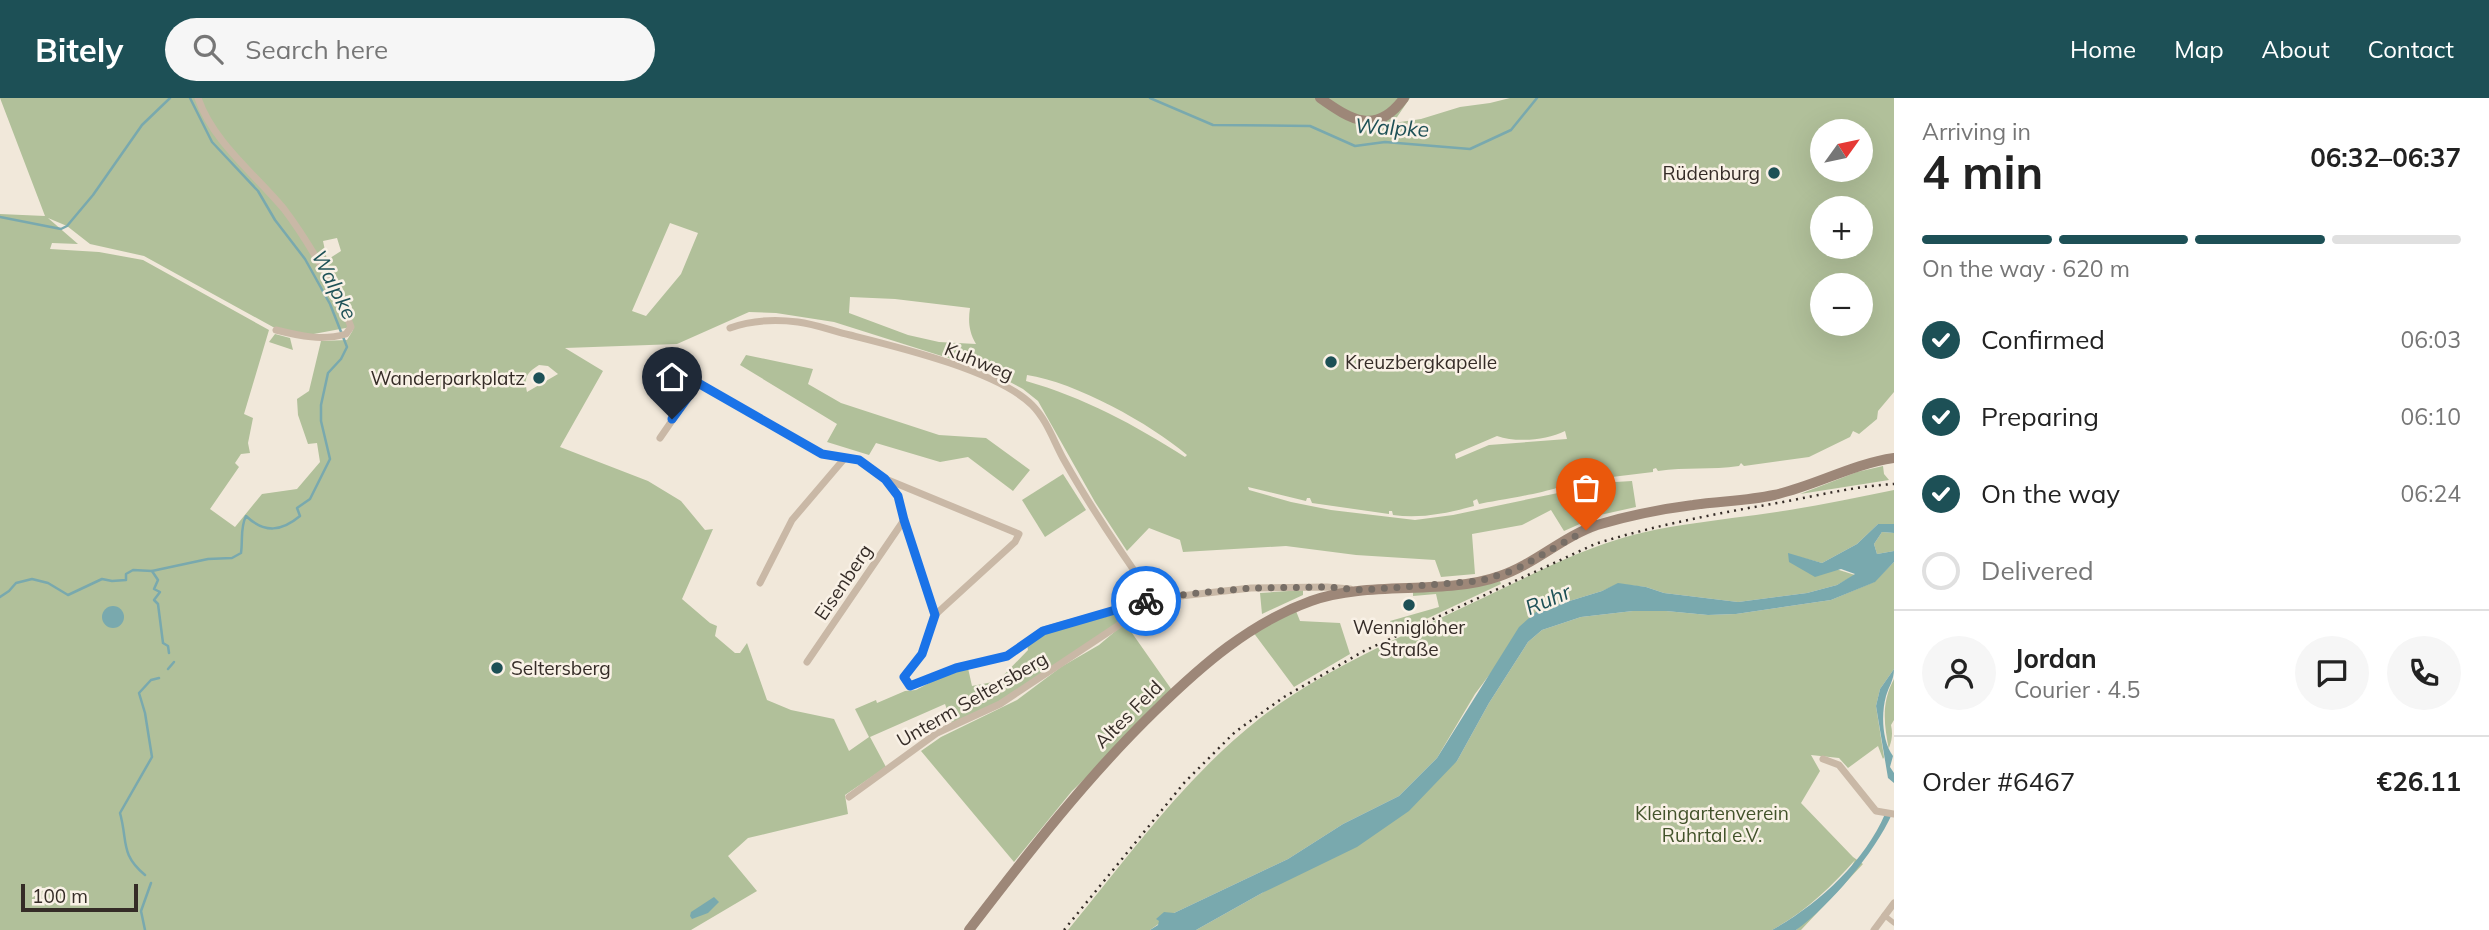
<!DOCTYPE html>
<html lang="en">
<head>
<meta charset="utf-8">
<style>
  :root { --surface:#fff; --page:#f6f6f6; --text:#222; --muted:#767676; --line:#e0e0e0; --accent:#1d5056 }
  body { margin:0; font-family:Mulish,sans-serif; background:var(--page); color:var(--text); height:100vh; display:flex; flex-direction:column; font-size:26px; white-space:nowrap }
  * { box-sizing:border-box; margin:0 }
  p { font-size:23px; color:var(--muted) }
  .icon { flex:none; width:38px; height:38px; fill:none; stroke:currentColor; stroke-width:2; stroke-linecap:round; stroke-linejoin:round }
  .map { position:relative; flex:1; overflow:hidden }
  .sheet { display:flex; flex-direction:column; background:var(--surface); width:595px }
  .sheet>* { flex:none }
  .needle { width:46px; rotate:57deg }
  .fabs { position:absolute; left:1810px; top:21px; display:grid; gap:14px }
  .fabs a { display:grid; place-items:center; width:63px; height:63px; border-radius:50%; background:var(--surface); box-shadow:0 7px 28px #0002; font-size:35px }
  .scale { position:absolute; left:21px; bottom:18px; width:117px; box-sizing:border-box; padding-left:7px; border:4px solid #352c27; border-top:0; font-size:19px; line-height:24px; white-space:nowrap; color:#352c27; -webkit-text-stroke:5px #f9f1e6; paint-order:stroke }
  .pin { position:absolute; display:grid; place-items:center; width:60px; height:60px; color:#fff; margin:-72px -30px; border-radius:50% 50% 50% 0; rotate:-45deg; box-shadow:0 0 7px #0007 }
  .pin .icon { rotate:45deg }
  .courier { position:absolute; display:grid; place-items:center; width:70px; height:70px; margin:-35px; border:5px solid #1a73e8; border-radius:50%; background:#fff; color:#222; box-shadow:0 2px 9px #0007 }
  .summary em { font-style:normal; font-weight:700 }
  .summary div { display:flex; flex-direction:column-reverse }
  .summary { display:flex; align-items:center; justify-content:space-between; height:119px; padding:0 28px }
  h1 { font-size:46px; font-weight:700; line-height:52px }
  .bar { display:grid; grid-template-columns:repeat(4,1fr); gap:10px 7px; align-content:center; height:84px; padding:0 28px }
  .bar i { height:9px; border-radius:5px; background:var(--line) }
  .bar .selected { background:var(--accent) }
  .bar p { grid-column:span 4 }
  .line { display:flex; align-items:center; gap:18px; padding:0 28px; border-top:2px solid var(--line) }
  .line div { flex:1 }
  .round { display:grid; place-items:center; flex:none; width:74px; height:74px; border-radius:37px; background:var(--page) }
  ol { padding:0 28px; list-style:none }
  li { display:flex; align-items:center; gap:21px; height:77px }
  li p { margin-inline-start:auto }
  li .icon { padding:7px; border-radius:50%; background:var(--accent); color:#fff; stroke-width:4 }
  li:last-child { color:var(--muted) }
  li i { width:38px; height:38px; border:4px solid var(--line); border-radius:50% }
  header { display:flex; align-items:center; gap:42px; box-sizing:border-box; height:98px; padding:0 35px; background:var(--accent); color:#fff }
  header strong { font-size:33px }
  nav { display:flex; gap:38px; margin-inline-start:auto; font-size:24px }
  .search { width:490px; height:63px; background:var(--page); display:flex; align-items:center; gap:18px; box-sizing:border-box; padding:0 24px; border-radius:38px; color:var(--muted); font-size:26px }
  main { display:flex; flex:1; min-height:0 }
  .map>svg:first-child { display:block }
</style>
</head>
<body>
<header>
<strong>Bitely</strong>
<div class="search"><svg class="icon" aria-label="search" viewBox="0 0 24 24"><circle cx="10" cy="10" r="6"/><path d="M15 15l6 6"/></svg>Search here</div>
<nav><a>Home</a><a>Map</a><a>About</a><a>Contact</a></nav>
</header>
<main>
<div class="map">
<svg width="1894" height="832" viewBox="0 0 1894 832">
  <rect width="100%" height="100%" fill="#f1e8da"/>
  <g fill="#b1c09a" fill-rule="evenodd">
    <path d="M0,0H1410L1393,25L1421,21L1460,9L1490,5L1510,0H1894V294L1878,313L1877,321L1859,336L1853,333L1850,339L1809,359L1744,368L1741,365L1739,368C1712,372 1685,369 1658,373L1656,370L1653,371V374L1579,383L1577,380C1570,392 1498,402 1479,406L1477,401L1473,403L1474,408C1448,415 1421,421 1393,417L1392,413H1389V416L1312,405L1310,400H1307L1306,403L1248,389L1249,392L1291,404L1331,412L1415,422L1453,417L1558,395L1582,386L1632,383L1636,409L1600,417L1564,433L1551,412L1522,427L1472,436L1475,476L1441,479L1435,462L1356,457L1286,448L1183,454L1180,442L1149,430L1127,453L1095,404L1038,303L1023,291L989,273L834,224L776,215L749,214L677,246L565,250L603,273L560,349L648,383L681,403L705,432L713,431L682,501L710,525L717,528L715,538L735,555H740L747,545L767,602L791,612L834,621L849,653L869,639L855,611L876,602L877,605L905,593L916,592L946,576L968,570L972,588L998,583L1028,552L1027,547L1042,536L1157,505L1135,515L1006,600L952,626L945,606L870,639L886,669L845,697L848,716L748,740L728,758L757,793L691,832H0V116L45,118ZM1822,33H1860V72H1822ZM1822,110H1860V149H1822ZM48,120L67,128L90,146L144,158L273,229L303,238L351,229L353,232L347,242L321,243L309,293L297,301L298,317L308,346L317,345L320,364L297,391L262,396L235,429L210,411L239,369L235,365L241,356L250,355L248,345L253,320L244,316L269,232L143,162L99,154L50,151L52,145L78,146ZM670,125L698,135L681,176L646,218L632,213ZM337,140L341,153L327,162L323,143ZM1822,187H1860V226H1822ZM850,199L895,201L970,210C968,224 969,234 976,246L939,244L908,237L849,215ZM539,267L548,268L558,276L527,294C524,280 526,275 539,267ZM1027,277C1075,284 1151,326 1187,357L1185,359C1135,327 1083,299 1026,283ZM1565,333L1567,341L1489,347L1456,361L1455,356L1497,338C1517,345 1546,342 1565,333Z"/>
    <polygon points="275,236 290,240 293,252 269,244"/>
    <polygon points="746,257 813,271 808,286 841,305 939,337 986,340 1030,372 1013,393 968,359 940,364 876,345 869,357 827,344 837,326 740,267"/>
    <polygon points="1883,368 1884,376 1889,382 1800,396 1857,374"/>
    <polygon points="1063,376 1086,412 1045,439 1022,402"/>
    <path d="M1894,392V426H1878L1857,446L1822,465L1788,456L1855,477L1837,487L1807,495L1738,504L1664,495L1646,489L1618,486L1602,493L1537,513L1475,596L1437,660L1399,698L1343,726L1288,761L1174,815L1150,832H1068C1128,759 1184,680 1259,621C1322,572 1397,541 1468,507C1522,482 1576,452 1633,437C1666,428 1699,425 1732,420C1786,414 1841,403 1894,392Z"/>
    <polygon points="1882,434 1894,435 1894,453 1877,456 1874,446"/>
    <path d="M1894,464V571L1880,591L1876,608L1884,659L1889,652C1884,626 1881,605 1894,581V622L1891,627C1894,640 1890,650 1883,661L1878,648L1848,670L1839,660L1811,657L1820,673L1801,705L1853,759L1863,766L1801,832H1796L1840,790L1855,762C1830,790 1805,814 1772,832H1196L1262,795L1457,663L1489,605L1528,544L1542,532L1581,519L1633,513H1666L1708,517L1736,516L1831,502L1874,484Z"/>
    <polygon points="1500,483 1501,486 1392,537 1390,523 1439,509 1436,496 1413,498 1413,494 1479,488"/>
    <polygon points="1303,492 1303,497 1262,516 1260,495"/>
    <polygon points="1296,513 1300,523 1340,525 1350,556 1294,589 1253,534"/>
    <polygon points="1125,525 1174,595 1072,693 1014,764 921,653 941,639 1017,602 1061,569 1099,547"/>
  </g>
  <g fill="#79a9ae">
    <polygon points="1878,426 1894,426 1894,435 1882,434 1874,446 1877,456 1894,453 1894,464 1875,484 1831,502 1736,516 1708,517 1666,513 1633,513 1581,519 1542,532 1528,544 1489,605 1457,663 1409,713 1357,749 1262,795 1196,832 1150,832 1158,827 1159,823 1156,821 1164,814 1174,815 1288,761 1343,726 1399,698 1437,660 1519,529 1537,513 1602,493 1618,485 1646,489 1664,495 1738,504 1807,495 1837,487 1855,476 1841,471 1815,479 1789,464 1788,455 1822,465 1857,446"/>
    <circle cx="113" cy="519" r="11"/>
    <path d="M1894,571C1894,582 1889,588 1886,598C1881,616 1882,643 1893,658L1890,669L1894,675V685L1888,680L1876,608L1880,591Z"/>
    <path d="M1885,716H1892C1875,754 1830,808 1796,832H1772C1817,807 1864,765 1885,716Z"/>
    <polygon points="714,799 719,804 708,815 692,821 690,818 691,814"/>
  </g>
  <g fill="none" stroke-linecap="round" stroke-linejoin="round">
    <g stroke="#79a9ae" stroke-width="2.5">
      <polyline points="1150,0 1213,27 1310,28 1355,48 1385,44 1470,51 1511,32 1537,0"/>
      <polyline points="0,119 61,131 67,128 93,97 142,27 170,0"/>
      <polyline points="152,473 158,482 154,491 160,494 154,502 158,506 163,545 168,548 169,555"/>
      <path d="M0,499L9,493L16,485L32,481L48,485L68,497L102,481L112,483L126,482V476L133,472L152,473L208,461L232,460L241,455C243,441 240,430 246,418C265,436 282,433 300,418L297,410L310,401L330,361L321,323V307L328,275L341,261L347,249L330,206L305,161L275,122L258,93L212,44L190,0"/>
      <polyline points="168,571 174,564"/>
      <path d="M145,777C120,756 128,744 120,715L152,659L145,615L139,595L151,582L159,580"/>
      <polyline points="145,832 141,813 151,785"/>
    </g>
    <polyline stroke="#c9b8a6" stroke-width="5" points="1884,817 1894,825"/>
    <g stroke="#c9b8a6" stroke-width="7">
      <path d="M198,0C213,44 255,76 284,111C306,140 339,195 351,229L346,236C322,243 300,238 276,232"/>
      <path d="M730,230C752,222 774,221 798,224C815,226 833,233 850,237C898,249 998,273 1032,307C1047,322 1054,344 1064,362C1091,410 1122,456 1154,501"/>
      <polyline points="660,340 698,285 822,356 859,362 885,381 898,398 904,422 935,517 922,556 904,579 910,588 955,570 1007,558 1043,532 1154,501 1251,490 1327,489 1350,491"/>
      <polyline points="888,382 1019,436 1015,444 935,517"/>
      <polyline points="760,485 792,422 844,361"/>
      <polyline points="807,564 904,422"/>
      <polyline points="1823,661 1839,667 1876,713 1894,716"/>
      <polyline points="849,699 937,635 1000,606 1125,523 1176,501"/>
      <polyline points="1874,832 1894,805"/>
    </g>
    <g stroke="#9d8778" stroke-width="10">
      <path d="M1320,0C1351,22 1376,38 1404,0"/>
      <path d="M969,832C1028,755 1087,679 1156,612C1202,567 1250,525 1311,503C1369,482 1444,498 1500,478C1535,466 1562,439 1597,427C1627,418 1661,411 1693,407C1720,403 1747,403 1774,397C1815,388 1852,366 1894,360"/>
    </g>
    <path stroke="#352c27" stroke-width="2.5" stroke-dasharray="2 5" stroke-linecap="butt" d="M1064,832L1184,685L1235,634L1284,599L1364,553L1595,446C1656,427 1719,415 1783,404C1820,397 1857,388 1894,386"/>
  </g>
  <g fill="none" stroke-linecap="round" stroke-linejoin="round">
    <polyline stroke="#776e66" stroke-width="7" stroke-dasharray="0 12.6" points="1146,503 1188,496 1251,490 1327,489 1363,492 1480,483 1515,472 1586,432"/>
    <polyline stroke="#1a73e8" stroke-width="9" points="672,321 698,285 822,356 859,362 885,381 898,398 904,422 935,517 922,556 904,579 910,588 956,570 1007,558 1043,533 1146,503"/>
  </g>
  <g fill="#1d5056" stroke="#f9f1e6" stroke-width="2.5">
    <circle cx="1774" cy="75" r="7"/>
    <circle cx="1331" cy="264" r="7"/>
    <circle cx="539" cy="280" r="7"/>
    <circle cx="1409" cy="507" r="7"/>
    <circle cx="497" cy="570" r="7"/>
  </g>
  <g text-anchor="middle" stroke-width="5" stroke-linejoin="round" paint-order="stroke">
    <g font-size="19" fill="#352c27" stroke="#f9f1e6" text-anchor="end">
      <text x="1760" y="82">Rüdenburg</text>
      <text x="1345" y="271" text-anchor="start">Kreuzbergkapelle</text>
      <text x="525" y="287">Wanderparkplatz</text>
      <text x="1409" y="536" text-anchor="middle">Wennigloher<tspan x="1409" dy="22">Straße</tspan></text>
      <text x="511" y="577" text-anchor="start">Seltersberg</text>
    </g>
    <g font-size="19" fill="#352c27" stroke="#f9f1e6">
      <text transform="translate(979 263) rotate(22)" y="7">Kuhweg</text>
      <text transform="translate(843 484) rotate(-56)" y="7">Eisenberg</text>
      <text transform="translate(972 601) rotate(-30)" y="7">Unterm Seltersberg</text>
      <text transform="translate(1128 616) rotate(-45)" y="7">Altes Feld</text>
    </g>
    <g font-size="19" fill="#43532b" stroke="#f9f1e6">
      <text x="1712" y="722">Kleingartenverein<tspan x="1712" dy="22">Ruhrtal e.V.</tspan></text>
    </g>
    <g font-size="21" font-style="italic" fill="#1d5056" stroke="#f9f1e6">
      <text transform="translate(1392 30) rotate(3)" y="7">Walpke</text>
      <text transform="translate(334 187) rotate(63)" y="7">Walpke</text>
      <text transform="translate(1548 502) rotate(-23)" y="7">Ruhr</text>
    </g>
  </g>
</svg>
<div class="fabs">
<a><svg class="needle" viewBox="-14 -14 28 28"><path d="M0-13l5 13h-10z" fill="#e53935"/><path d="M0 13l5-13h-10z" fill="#767676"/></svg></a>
<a>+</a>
<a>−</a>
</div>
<div class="scale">100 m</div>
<div class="pin" style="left:1586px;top:432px;background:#ea580c"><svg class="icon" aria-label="bag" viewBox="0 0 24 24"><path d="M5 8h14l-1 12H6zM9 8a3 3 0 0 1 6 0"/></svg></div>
<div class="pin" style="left:672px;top:321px;background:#1f2937"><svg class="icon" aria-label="home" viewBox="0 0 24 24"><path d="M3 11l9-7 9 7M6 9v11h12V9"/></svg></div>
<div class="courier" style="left:1146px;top:503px"><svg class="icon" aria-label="bike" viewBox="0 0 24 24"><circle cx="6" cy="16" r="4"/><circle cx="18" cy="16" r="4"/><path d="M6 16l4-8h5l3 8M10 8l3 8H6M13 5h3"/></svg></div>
</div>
<section class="sheet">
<div class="summary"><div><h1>4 min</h1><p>Arriving in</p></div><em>06:32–06:37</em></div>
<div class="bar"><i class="selected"></i><i class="selected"></i><i class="selected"></i><i></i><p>On the way · 620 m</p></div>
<ol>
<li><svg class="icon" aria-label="check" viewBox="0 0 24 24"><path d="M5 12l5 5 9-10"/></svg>Confirmed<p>06:03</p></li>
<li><svg class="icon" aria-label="check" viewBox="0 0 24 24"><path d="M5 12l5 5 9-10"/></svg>Preparing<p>06:10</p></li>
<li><svg class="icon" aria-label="check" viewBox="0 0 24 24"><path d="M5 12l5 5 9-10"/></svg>On the way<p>06:24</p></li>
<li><i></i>Delivered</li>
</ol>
<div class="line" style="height:126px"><a class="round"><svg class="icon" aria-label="person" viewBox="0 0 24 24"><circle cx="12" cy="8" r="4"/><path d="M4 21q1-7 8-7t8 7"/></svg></a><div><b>Jordan</b><p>Courier · 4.5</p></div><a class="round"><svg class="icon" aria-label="chat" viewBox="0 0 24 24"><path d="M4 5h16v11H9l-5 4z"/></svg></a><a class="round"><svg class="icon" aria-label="phone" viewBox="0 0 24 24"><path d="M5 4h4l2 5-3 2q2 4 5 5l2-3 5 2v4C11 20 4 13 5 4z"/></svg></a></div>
<div class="line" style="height:91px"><div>Order #6467</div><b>€26.11</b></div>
</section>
</main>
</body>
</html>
